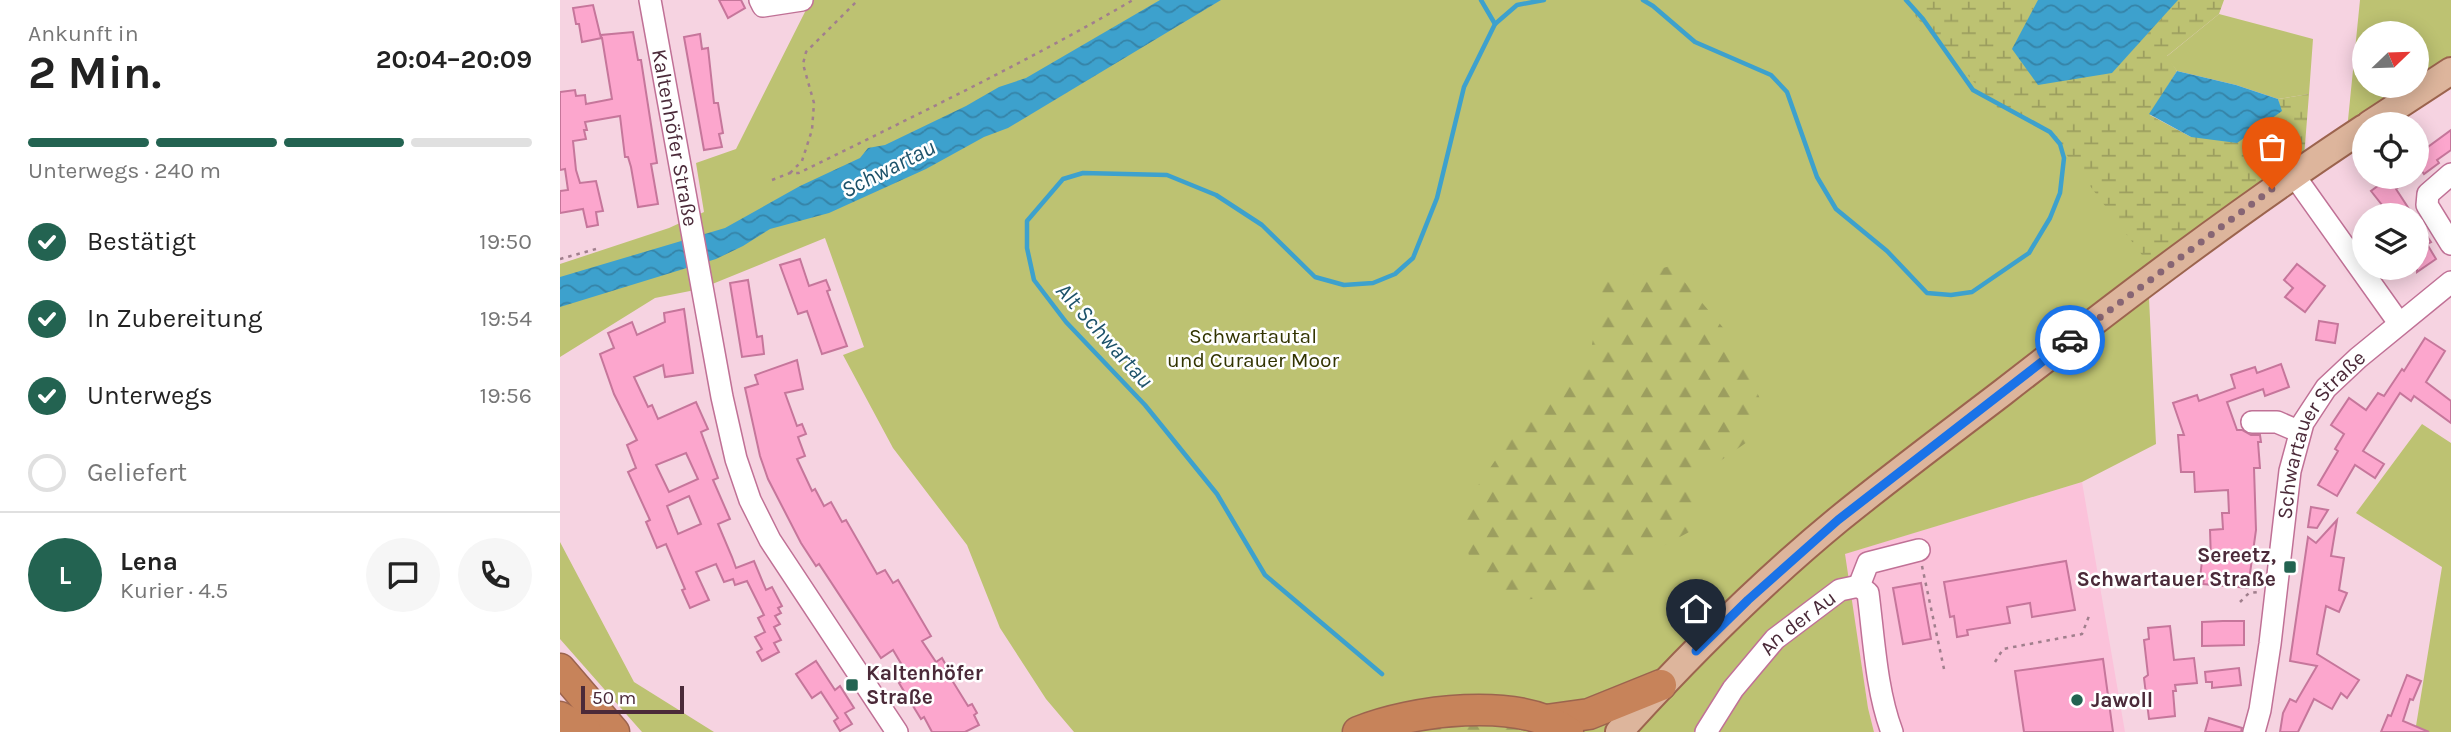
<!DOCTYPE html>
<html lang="de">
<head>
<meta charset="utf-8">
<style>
  :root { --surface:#fff; --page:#f6f6f6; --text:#222; --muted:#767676; --line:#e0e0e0; --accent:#236351 }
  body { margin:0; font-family:Karla,sans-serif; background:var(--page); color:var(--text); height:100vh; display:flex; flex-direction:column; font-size:26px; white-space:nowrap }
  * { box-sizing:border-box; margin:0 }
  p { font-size:23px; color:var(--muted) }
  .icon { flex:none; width:38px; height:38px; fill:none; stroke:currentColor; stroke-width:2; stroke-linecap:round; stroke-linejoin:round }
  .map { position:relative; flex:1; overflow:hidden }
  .details { display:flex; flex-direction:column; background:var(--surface); width:560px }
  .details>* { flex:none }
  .needle { width:46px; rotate:67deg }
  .buttons { position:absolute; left:1792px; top:21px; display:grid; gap:14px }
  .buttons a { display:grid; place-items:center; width:77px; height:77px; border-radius:50%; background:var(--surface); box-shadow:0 4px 18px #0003; font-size:35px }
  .scale { position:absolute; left:21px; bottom:18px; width:103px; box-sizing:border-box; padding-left:7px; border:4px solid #4b2a39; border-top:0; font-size:19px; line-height:24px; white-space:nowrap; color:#4b2a39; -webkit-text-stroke:5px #fff; paint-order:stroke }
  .pin { position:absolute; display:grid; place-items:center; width:60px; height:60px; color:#fff; margin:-72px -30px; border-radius:50% 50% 50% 0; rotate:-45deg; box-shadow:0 0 7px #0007 }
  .pin .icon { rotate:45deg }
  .courier { position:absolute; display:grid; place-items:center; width:70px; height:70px; margin:-35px; border:5px solid #1a73e8; border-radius:50%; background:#fff; color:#222; box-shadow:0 2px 9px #0007 }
  .head em { font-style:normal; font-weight:700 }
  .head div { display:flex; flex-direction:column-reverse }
  .head { display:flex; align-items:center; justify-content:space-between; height:119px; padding:0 28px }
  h1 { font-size:46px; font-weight:700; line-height:52px }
  .bar { display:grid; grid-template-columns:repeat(4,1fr); gap:10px 7px; align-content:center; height:84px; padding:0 28px }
  .bar i { height:9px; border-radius:5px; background:var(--line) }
  .bar .on { background:var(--accent) }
  .bar p { grid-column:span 4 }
  .line { display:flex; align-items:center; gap:18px; padding:0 28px; border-top:2px solid var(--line) }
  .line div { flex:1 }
  .round { display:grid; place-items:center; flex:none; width:74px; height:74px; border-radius:37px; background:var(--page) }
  ol { padding:0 28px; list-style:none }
  li { display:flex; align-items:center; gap:21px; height:77px }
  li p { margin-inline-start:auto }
  li .icon { padding:7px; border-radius:50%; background:var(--accent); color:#fff; stroke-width:4 }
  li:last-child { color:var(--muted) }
  li i { width:38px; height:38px; border:4px solid var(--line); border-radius:50% }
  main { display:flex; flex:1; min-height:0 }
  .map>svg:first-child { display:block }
</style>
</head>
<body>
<main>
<section class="details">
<div class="head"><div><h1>2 Min.</h1><p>Ankunft in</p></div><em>20:04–20:09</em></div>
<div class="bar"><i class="on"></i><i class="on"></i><i class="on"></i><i></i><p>Unterwegs · 240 m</p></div>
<ol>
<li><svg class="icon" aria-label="check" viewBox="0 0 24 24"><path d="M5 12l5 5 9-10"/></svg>Bestätigt<p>19:50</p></li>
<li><svg class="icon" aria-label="check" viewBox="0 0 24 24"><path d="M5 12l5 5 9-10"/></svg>In Zubereitung<p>19:54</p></li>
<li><svg class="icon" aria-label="check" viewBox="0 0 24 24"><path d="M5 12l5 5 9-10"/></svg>Unterwegs<p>19:56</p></li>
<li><i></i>Geliefert</li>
</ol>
<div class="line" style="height:126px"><b class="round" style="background:var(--accent);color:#fff">L</b><div><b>Lena</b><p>Kurier · 4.5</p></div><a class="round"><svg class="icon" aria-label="chat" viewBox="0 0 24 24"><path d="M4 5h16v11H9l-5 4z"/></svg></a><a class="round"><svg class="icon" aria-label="phone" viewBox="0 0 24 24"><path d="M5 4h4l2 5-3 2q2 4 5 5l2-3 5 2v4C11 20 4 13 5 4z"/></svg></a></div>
</section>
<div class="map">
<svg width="1891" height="732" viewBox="0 0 1891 732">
  <defs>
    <pattern id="forest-firs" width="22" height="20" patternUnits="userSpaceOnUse" patternTransform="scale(1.75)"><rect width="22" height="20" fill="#bdc272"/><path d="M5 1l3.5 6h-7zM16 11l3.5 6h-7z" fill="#9c9e5f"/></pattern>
    <pattern id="wetland-marsh" width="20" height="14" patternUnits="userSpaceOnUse" patternTransform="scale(1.75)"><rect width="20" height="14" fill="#bdc272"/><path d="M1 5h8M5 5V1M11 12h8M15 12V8" fill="none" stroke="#9c9e5f"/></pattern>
    <pattern id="water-waves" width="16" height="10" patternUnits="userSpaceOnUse" patternTransform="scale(1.75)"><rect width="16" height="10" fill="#3da1cd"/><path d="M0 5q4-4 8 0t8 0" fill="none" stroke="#3583a7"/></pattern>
  </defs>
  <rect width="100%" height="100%" fill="#f6d3e1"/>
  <polygon fill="#fbc2da" points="1522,482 1565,732 1314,732 1308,708 1284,554"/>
  <g fill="#bdc272" fill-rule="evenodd">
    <polygon points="251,0 1654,0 1552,104 1603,283 1589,298 1596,444 1522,482 1285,554 1308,708 1314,732 963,732 919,706 799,732 514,732 486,699 440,628 407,545 333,448 283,355 304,347 265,238 140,289 95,298 0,357 0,264 109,228 144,212 136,163 176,149"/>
    <path d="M1800,0H1891V71L1786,140ZM1804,33H1857V86H1804Z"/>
    <polygon points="1659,14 1753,39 1749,94 1718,99 1676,85 1617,71 1606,57"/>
    <polygon points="1862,424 1891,443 1891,732 1855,732 1882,567 1796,513"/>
    <polygon points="0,542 74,682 154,732 82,732 0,639"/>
  </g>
  <g fill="url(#forest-firs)">
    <polygon points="1111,266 1171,337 1202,403 1190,440 1133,480 1131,531 1054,572 1036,593 951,601 911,563 898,515 964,418 1029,360 1044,282"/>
    <polygon points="919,706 963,732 799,732"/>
  </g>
  <polygon fill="url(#wetland-marsh)" points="1341,0 1478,0 1452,49 1552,73 1618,0 1664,0 1659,14 1607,56 1617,71 1590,115 1631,137 1721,111 1718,99 1749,94 1743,170 1603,283 1485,126 1436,107"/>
  <g fill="url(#water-waves)">
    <polygon points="600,0 661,0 448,128 424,137 366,169 269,213 210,229 183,246 156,259 0,307 0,277 165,228 240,186 300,158 308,148 325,145 406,106 439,87 466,78"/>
    <polygon points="1478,0 1618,0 1552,73 1478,85 1452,49"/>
    <polygon points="1617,71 1676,85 1718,99 1722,111 1677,143 1631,137 1589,114"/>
  </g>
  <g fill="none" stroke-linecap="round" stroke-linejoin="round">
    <g stroke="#3da1cd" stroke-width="4.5">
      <polyline points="921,0 935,24"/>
      <polyline points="1083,0 1093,6 1135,42 1211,75 1227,92 1257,177 1276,209 1327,251 1367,293 1391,295 1412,292 1469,253 1490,218 1500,193 1504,158 1500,144 1490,132 1413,90 1363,19 1346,0"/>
      <polyline points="822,674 705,575 657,494 585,405 506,322 474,280 467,248 467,221 503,179 523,173 607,175 656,195 702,225 755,277 784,285 813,283 835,274 853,258 877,198 904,87 935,24 957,5 984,0"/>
    </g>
  </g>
  <g fill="#fca6cd" stroke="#c6769b" stroke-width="2" fill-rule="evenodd">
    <polygon points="159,0 181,0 185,8 168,18"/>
    <polygon points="33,5 41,38 41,35 73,32 78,60 81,60 97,163 91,164 98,204 78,207 71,167 68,157 65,157 60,116 25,122 27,130 24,130 26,139 13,141 16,170 20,183 36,181 43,211 36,212 38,225 27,227 23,209 0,213 0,191 8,190 5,169 0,170 0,92 15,90 16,96 25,95 26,104 52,99 42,38 22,42 19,24 16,24 13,8"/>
    <polygon points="140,34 142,49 148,48 154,103 158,103 163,133 159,134 162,147 144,150 124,37"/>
    <polygon points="1891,130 1891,150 1877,160 1879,163 1864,174 1857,164 1857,138 1865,149"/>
    <polygon points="1830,177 1852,177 1836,189 1853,215 1830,215 1811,191"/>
    <polygon points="1857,221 1871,242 1867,244 1876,259 1857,272"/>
    <polygon points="240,259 249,286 266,280 270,290 267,291 287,346 262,354 247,311 238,314 220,265"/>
    <polygon points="1737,264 1765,286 1745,312 1725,297 1733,288 1724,280"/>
    <polygon points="188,280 197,337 202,336 204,354 182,357 170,283"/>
    <path d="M124,309L133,373L105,377L103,365L74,377L88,407L92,405L98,419L136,402L148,429L141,432L158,478L153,480L170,519L158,524L172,557L176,568L194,561L206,590L212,587L222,606L218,608L221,613L215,616L220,624L214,627L221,640L214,643L219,652L202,661L197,652L202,649L195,637L205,632L198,618L204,615L187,581L175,585L173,579L164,582L156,564L136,572L149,600L130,608L122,590L125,589L106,544L97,548L86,522L90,520L68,472L76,468L67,445L77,440L54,394L40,354L54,348L48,333L72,322L77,335L105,322L104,313ZM126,453L138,479L109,492L96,465ZM129,496L141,524L118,534L107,506Z"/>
    <polygon points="1759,321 1778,324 1775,343 1756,340"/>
    <polygon points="1865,338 1885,351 1866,382 1891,401 1891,423 1854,396 1851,401 1840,393 1803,451 1824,464 1815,478 1795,465 1777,496 1758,485 1778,451 1775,449 1784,434 1771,425 1789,398 1806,410 1818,393 1824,396 1842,369 1844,371"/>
    <polygon points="237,360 243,389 225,393 237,426 242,424 246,434 238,437 245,456 237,459 252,491 255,489 264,506 271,502 282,522 286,520 317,574 325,570 333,583 338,580 371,636 362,641 376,662 382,658 387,667 385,669 408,706 412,704 417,713 414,715 419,725 405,732 372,732 364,717 361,719 339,683 349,677 333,650 321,658 259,564 256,566 241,543 208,479 200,456 185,388 198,384 195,375"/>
    <polygon points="1721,364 1729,387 1705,396 1703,389 1667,402 1677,430 1682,430 1691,435 1700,435 1701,442 1698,442 1700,468 1694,468 1696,530 1688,588 1643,584 1644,579 1640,578 1642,561 1651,561 1650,530 1663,529 1662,513 1669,513 1668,490 1635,492 1634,472 1621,472 1618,435 1624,435 1613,403 1637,395 1639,401 1675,388 1671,375 1695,367 1697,373"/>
    <polygon points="1751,507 1768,510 1757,528 1748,527"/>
    <polygon points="1777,520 1771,556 1784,558 1779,590 1787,593 1779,612 1766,606 1757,654 1799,680 1787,698 1781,693 1772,709 1754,699 1738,732 1720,732 1723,713 1730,699 1736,702 1757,666 1730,661 1748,537 1756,543"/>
    <polygon points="1506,561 1515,610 1472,617 1470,603 1447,607 1450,623 1407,630 1408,635 1397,637 1394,616 1390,617 1384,582"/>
    <polygon points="1361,583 1371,639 1343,644 1333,588"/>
    <polygon points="1663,621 1684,621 1684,645 1642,646 1642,622"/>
    <polygon points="1610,626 1614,660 1634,658 1637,683 1615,685 1616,691 1613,691 1615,716 1589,719 1584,678 1588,675 1584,640 1589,639 1588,628"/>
    <polygon points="1543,659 1553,732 1464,732 1455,671"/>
    <polygon points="256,661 275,690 280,686 294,708 285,713 292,724 280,731 274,721 278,718 261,692 252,698 236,674"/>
    <polygon points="1679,668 1681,685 1652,688 1652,682 1646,682 1645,672"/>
    <polygon points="1847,675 1861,681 1853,700 1850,699 1843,721 1869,732 1821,732 1828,715 1831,716"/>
    <polygon points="1649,718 1682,728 1681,732 1645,732"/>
  </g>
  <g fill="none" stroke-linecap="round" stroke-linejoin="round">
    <g stroke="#c07196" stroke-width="24">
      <g id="minor">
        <path id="s1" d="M90,0L162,397L176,459L190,500L210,540L337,732"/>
        <polyline points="200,0 203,6 242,0"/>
        <polyline points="1733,174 1839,323"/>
        <polyline points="1891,174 1868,194 1867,205 1891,244"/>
        <polyline points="1692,422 1717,422 1740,432"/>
        <polyline points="1299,586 1308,563 1359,550"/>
        <path id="s2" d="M1146,732L1173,689L1215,639L1280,590L1299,586L1308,593C1314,639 1316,689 1332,732"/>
        <path id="s3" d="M1694,732L1700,710L1710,644L1730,471L1743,423L1766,388L1798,358L1891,282"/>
      </g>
    </g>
    <g stroke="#9c644e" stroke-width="30">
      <g id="major">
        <polyline points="1810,124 1891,71"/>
        <path d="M1059,732C1127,657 1200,584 1279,519C1332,476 1387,435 1442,393C1560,301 1679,210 1804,128"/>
      </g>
    </g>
    <g stroke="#9c644e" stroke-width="33">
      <g id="highway">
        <polyline points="0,669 54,732"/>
        <polyline points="0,717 26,732"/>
        <polyline points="986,720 1029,714 1101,685"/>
        <path d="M798,732C852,710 958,696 1008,732"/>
      </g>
    </g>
    <g stroke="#a17f8d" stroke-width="2.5" stroke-dasharray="3.5 5" stroke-linecap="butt">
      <polyline points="230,173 242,161 252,130 254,103 243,64 246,52 298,0"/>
      <path d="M212,180L230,173H239C352,117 465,63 573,0"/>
      <polyline points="0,259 36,249"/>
      <polyline points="1362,566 1384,669"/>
      <polyline points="1680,602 1689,593 1699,592"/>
      <polyline points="1435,662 1443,649 1522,634 1529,616"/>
    </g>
    <use href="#minor" stroke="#fff" stroke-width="21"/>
    <use href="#major" stroke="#ddb59c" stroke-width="26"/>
    <use href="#highway" stroke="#c7835a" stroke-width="30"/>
  </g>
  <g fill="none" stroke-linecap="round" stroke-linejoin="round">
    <polyline stroke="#876574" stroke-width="7" stroke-dasharray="0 12.6" points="1510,340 1712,189"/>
    <polyline stroke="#1a73e8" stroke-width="9" points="1136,651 1188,600 1278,520 1510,340"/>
  </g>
  <g fill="#236351" stroke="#fff" stroke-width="2.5">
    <rect x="1723" y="560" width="14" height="14" rx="3.5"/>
    <rect x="285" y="678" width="14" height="14" rx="3.5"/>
    <circle cx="1517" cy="700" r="7"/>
  </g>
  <g text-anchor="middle" stroke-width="5" stroke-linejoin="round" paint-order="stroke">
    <g font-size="21" fill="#4b2a39" stroke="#fff">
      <text dy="7" stroke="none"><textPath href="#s1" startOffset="140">Kaltenhöfer Straße</textPath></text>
      <text dy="7" stroke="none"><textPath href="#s3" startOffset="310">Schwartauer Straße</textPath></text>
      <text dy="7" stroke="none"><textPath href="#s2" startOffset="144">An der Au</textPath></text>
    </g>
    <g font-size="21" fill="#323401" stroke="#fff">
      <text x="693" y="343">Schwartautal<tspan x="693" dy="24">und Curauer Moor</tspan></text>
    </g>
    <g font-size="21" font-weight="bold" fill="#4b2a39" stroke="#fff" text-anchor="start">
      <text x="1716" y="562" text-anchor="end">Sereetz,<tspan x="1716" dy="24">Schwartauer Straße</tspan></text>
      <text x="306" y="680">Kaltenhöfer<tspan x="306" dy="24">Straße</tspan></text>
      <text x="1531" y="707">Jawoll</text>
    </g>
    <g font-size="23" font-style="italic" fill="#1d526a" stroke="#fff">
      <text transform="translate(328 168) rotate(-27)" y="8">Schwartau</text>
      <text transform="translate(545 335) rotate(48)" y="8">Alt Schwartau</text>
    </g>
  </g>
</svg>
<div class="buttons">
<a><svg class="needle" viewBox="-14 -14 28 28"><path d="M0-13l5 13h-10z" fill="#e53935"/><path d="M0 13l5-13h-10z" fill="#767676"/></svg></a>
<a><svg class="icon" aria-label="locate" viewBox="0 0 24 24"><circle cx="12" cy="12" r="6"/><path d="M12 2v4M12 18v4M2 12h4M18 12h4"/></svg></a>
<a><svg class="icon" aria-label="layers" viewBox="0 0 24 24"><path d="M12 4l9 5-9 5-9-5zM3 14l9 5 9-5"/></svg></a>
</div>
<div class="scale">50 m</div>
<div class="pin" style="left:1712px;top:189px;background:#ea580c"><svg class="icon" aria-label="bag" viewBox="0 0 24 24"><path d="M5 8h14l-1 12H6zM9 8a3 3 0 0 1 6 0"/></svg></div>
<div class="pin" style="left:1136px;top:651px;background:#1f2937"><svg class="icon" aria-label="home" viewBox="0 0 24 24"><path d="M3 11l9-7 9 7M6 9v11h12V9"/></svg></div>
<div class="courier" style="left:1510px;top:340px"><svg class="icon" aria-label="car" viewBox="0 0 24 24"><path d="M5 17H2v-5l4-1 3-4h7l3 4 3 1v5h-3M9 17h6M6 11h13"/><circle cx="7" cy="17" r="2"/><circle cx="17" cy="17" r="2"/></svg></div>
</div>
</main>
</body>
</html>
